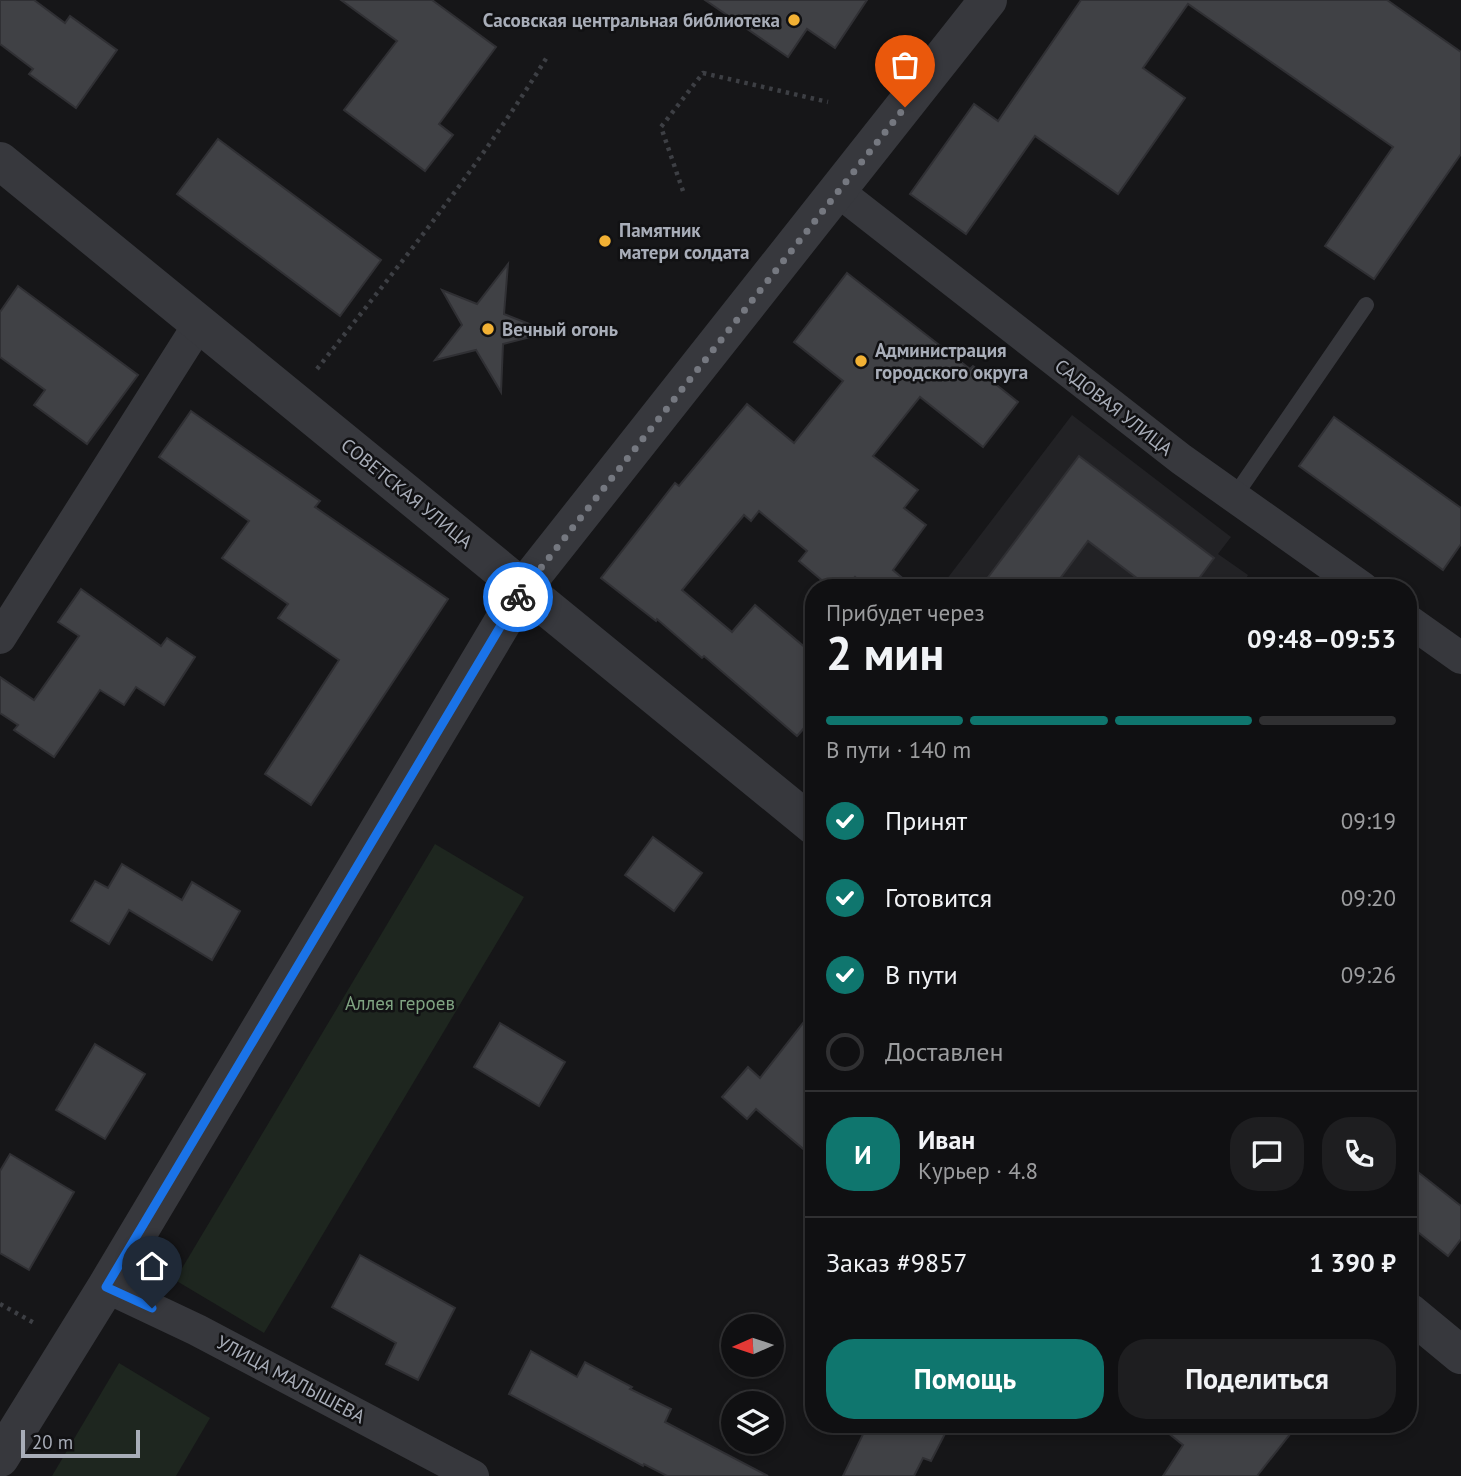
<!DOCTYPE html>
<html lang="ru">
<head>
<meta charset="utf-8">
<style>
  :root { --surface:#101012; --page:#1e1e20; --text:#f1f3f6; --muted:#9c9d9f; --line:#303032; --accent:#0f766e }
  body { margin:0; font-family:"PT Sans",sans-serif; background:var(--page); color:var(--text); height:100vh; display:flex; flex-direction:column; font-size:26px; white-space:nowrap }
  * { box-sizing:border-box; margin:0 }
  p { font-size:23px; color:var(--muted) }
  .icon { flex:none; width:38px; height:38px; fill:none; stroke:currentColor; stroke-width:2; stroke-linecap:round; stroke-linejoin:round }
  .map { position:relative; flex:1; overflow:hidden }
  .side { position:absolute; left:805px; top:579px; width:612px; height:854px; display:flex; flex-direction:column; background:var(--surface); border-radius:28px; box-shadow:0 4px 10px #0003,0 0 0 2px var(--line) }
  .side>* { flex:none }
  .needle { width:46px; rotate:267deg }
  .fabs { position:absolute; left:721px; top:1314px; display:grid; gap:14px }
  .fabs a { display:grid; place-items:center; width:63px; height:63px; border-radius:50%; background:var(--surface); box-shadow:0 4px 10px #0003,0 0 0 2px var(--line); font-size:35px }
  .scale { position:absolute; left:21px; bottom:18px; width:119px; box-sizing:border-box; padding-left:7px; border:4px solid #a8adb8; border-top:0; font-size:19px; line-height:24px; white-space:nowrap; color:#a8adb8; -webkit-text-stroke:5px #111113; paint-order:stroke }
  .pin { position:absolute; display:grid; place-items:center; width:60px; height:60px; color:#fff; margin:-72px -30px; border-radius:50% 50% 50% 0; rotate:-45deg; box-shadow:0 0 7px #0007 }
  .pin .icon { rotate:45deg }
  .courier { position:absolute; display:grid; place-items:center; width:70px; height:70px; margin:-35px; border:5px solid #1a73e8; border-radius:50%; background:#fff; color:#222; box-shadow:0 2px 9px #0007 }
  .head em { font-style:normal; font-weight:700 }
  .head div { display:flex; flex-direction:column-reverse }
  .head { display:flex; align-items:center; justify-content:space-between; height:119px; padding:0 21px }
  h1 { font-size:46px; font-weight:700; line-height:52px }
  .bar { display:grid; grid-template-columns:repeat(4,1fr); gap:10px 7px; align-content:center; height:84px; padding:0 21px }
  .bar i { height:9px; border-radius:5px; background:var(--line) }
  .bar .current { background:var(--accent) }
  .bar p { grid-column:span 4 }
  .line { display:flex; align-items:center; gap:18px; padding:0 21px; border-top:2px solid var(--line) }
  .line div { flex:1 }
  .round { display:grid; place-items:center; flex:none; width:74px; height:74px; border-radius:28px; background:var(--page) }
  ol { padding:0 21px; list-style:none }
  li { display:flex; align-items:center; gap:21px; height:77px }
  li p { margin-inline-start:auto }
  li .icon { padding:7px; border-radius:50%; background:var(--accent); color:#fff; stroke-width:4 }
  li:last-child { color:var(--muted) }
  li i { width:38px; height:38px; border:4px solid var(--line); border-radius:50% }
  .action { display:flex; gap:14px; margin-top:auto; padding:14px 21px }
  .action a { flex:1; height:80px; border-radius:28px; background:var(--accent); color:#fff; font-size:28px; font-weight:700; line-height:80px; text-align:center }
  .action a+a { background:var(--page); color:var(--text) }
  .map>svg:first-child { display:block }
</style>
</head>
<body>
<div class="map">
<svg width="1461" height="1476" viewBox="0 0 1461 1476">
  <rect width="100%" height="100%" fill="#161618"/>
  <polygon fill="#222225" points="1072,415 1231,537 1218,554 1248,575 1242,586 1244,588 940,588"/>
  <g fill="#1e261f">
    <polygon points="435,844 524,897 264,1333 175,1280"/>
    <polygon points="119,1363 210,1418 176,1476 52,1476"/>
  </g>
  <g fill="#404145" stroke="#303034" stroke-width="2">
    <polygon points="0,0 34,0 65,23 70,16 117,50 76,108 29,74 33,69 0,44"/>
    <polygon points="341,0 432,0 496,47 439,124 453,135 425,171 344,110 397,41"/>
    <polygon points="705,0 867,0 835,48 807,29 788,57"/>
    <polygon points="1081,0 1387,0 1461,52 1461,154 1374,279 1325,246 1393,147 1188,4 1143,68 1185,98 1118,194 1035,136 966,234 910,194 974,104 998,121"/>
    <polygon points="218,139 381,260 340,316 177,194"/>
    <polygon points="508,264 504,314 550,332 503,344 501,392 476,350 435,360 462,325 442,290 477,304"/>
    <polygon points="847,273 970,369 973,366 1018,402 983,447 920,397 873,456 918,490 904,508 926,525 893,570 914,588 867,588 855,577 844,588 831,588 799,561 807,551 759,511 751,521 744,515 682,590 732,632 755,605 814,655 814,717 797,736 704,656 702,658 657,619 656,621 601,578 675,483 679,486 747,404 794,443 843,381 794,342"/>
    <polygon points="18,286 138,375 87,444 34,405 45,390 0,357 0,312"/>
    <polygon points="191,411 320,501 315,507 448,599 311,805 265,774 339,660 278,618 288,604 222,558 249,521 159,457"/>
    <polygon points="1334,417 1461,508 1461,544 1443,570 1299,466"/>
    <polygon points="1079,456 1214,558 1192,588 1150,588 1088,541 1053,588 980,588"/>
    <polygon points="81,589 161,646 167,638 195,657 164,705 136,687 124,705 100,690 54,757 14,730 18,725 0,713 0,677 34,700 79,636 58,622"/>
    <polygon points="653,837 702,873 674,911 625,875"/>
    <polygon points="122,864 182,900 192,882 240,911 212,960 129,910 109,944 71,921 95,881 108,888"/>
    <polygon points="814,1009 814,1158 756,1109 747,1119 722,1097 748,1067 760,1078"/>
    <polygon points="500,1023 565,1062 539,1106 474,1067"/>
    <polygon points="95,1044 145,1074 105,1139 56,1110"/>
    <polygon points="10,1154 74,1192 29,1270 0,1253 0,1171"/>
    <polygon points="1409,1165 1461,1206 1461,1239 1448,1256 1409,1225"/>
    <polygon points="360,1255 455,1308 418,1380 386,1364 396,1343 332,1307"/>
    <polygon points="531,1351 577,1377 585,1362 632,1387 630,1389 671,1409 665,1422 768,1476 667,1476 644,1464 643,1466 509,1394"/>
    <polygon points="859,1424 950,1424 931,1461 923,1458 914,1476 843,1476 866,1428"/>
    <polygon points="1157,1424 1298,1424 1257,1476 1163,1476 1183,1445"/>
  </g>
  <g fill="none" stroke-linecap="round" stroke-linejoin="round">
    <g stroke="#3d3f44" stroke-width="4.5" stroke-dasharray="3.5 5" stroke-linecap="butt">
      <polyline points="683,191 661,127 703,73 828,102"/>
      <path d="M317,369C397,268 479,167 547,57"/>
      <polyline points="0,1304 36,1324"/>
    </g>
    <polyline stroke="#37383d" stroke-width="16" points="1234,497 1366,305"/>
    <g stroke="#37383d" stroke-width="32">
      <polyline points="839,192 1181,459 1363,588"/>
      <polyline points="1409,621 1461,658"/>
      <polyline points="0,638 199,324"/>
      <polyline points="106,1287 197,1330 473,1476"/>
    </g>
    <g stroke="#37383d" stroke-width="38">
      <polyline points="0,161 814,826"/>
      <polyline points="1409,1312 1461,1355"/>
      <polyline points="0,1458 106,1287 523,588 988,0"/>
    </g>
  </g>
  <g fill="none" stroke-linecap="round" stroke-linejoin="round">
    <polyline stroke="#757880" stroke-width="7" stroke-dasharray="0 12.6" points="518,597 905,107"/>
    <polyline stroke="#1a73e8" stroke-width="9" points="152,1308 106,1287 518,597"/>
  </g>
  <g fill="#f2b134" stroke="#111113" stroke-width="2.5">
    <circle cx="794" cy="20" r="7"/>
    <circle cx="605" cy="241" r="7"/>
    <circle cx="488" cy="329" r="7"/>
    <circle cx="861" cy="361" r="7"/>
  </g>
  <g text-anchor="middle" stroke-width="5" stroke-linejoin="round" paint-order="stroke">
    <g font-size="19" font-weight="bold" fill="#a8adb8" stroke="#111113" text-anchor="start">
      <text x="780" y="27" text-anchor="end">Сасовская центральная библиотека</text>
      <text x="619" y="237">Памятник<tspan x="619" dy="22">матери солдата</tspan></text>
      <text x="502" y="336">Вечный огонь</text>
      <text x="875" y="357">Администрация<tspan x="875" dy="22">городского округа</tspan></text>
    </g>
    <g font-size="19" fill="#a8adb8" stroke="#111113">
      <text transform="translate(1114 407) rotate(38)" y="7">САДОВАЯ УЛИЦА</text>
      <text transform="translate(407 493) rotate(39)" y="7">СОВЕТСКАЯ УЛИЦА</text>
      <text transform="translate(291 1379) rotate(28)" y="7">УЛИЦА МАЛЫШЕВА</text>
    </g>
    <g font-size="19" fill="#7fa381" stroke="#111113">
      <text x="400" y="1010">Аллея героев</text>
    </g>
  </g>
</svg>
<div class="fabs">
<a><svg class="needle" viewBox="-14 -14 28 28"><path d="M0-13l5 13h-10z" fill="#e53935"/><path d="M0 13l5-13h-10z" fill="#9c9d9f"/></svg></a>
<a><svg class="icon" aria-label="layers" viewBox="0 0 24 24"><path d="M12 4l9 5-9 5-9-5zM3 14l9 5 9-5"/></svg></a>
</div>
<div class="scale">20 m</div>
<div class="pin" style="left:905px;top:107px;background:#ea580c"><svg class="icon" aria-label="bag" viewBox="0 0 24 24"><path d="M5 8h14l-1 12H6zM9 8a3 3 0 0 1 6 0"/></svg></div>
<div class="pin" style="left:152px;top:1308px;background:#1f2937"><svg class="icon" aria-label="home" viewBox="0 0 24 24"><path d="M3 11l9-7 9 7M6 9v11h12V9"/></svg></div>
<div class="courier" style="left:518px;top:597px"><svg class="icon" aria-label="bike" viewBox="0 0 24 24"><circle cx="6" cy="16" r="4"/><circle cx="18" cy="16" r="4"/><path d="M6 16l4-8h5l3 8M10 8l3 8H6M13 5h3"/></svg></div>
<section class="side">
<div class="head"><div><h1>2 мин</h1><p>Прибудет через</p></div><em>09:48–09:53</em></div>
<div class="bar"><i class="current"></i><i class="current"></i><i class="current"></i><i></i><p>В пути · 140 m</p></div>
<ol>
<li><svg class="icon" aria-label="check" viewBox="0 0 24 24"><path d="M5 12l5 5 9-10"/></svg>Принят<p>09:19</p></li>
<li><svg class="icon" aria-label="check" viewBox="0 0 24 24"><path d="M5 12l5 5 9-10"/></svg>Готовится<p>09:20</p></li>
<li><svg class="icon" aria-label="check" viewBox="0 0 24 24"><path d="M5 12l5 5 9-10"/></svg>В пути<p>09:26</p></li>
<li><i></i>Доставлен</li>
</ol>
<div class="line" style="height:126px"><b class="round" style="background:var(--accent);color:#fff">И</b><div><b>Иван</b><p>Курьер · 4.8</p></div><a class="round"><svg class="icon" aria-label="chat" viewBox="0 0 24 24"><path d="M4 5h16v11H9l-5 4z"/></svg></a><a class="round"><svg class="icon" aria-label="phone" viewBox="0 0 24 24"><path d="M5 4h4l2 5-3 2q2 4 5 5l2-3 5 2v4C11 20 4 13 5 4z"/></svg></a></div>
<div class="line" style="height:91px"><div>Заказ #9857</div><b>1 390 ₽</b></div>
<div class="action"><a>Помощь</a><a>Поделиться</a></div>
</section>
</div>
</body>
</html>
